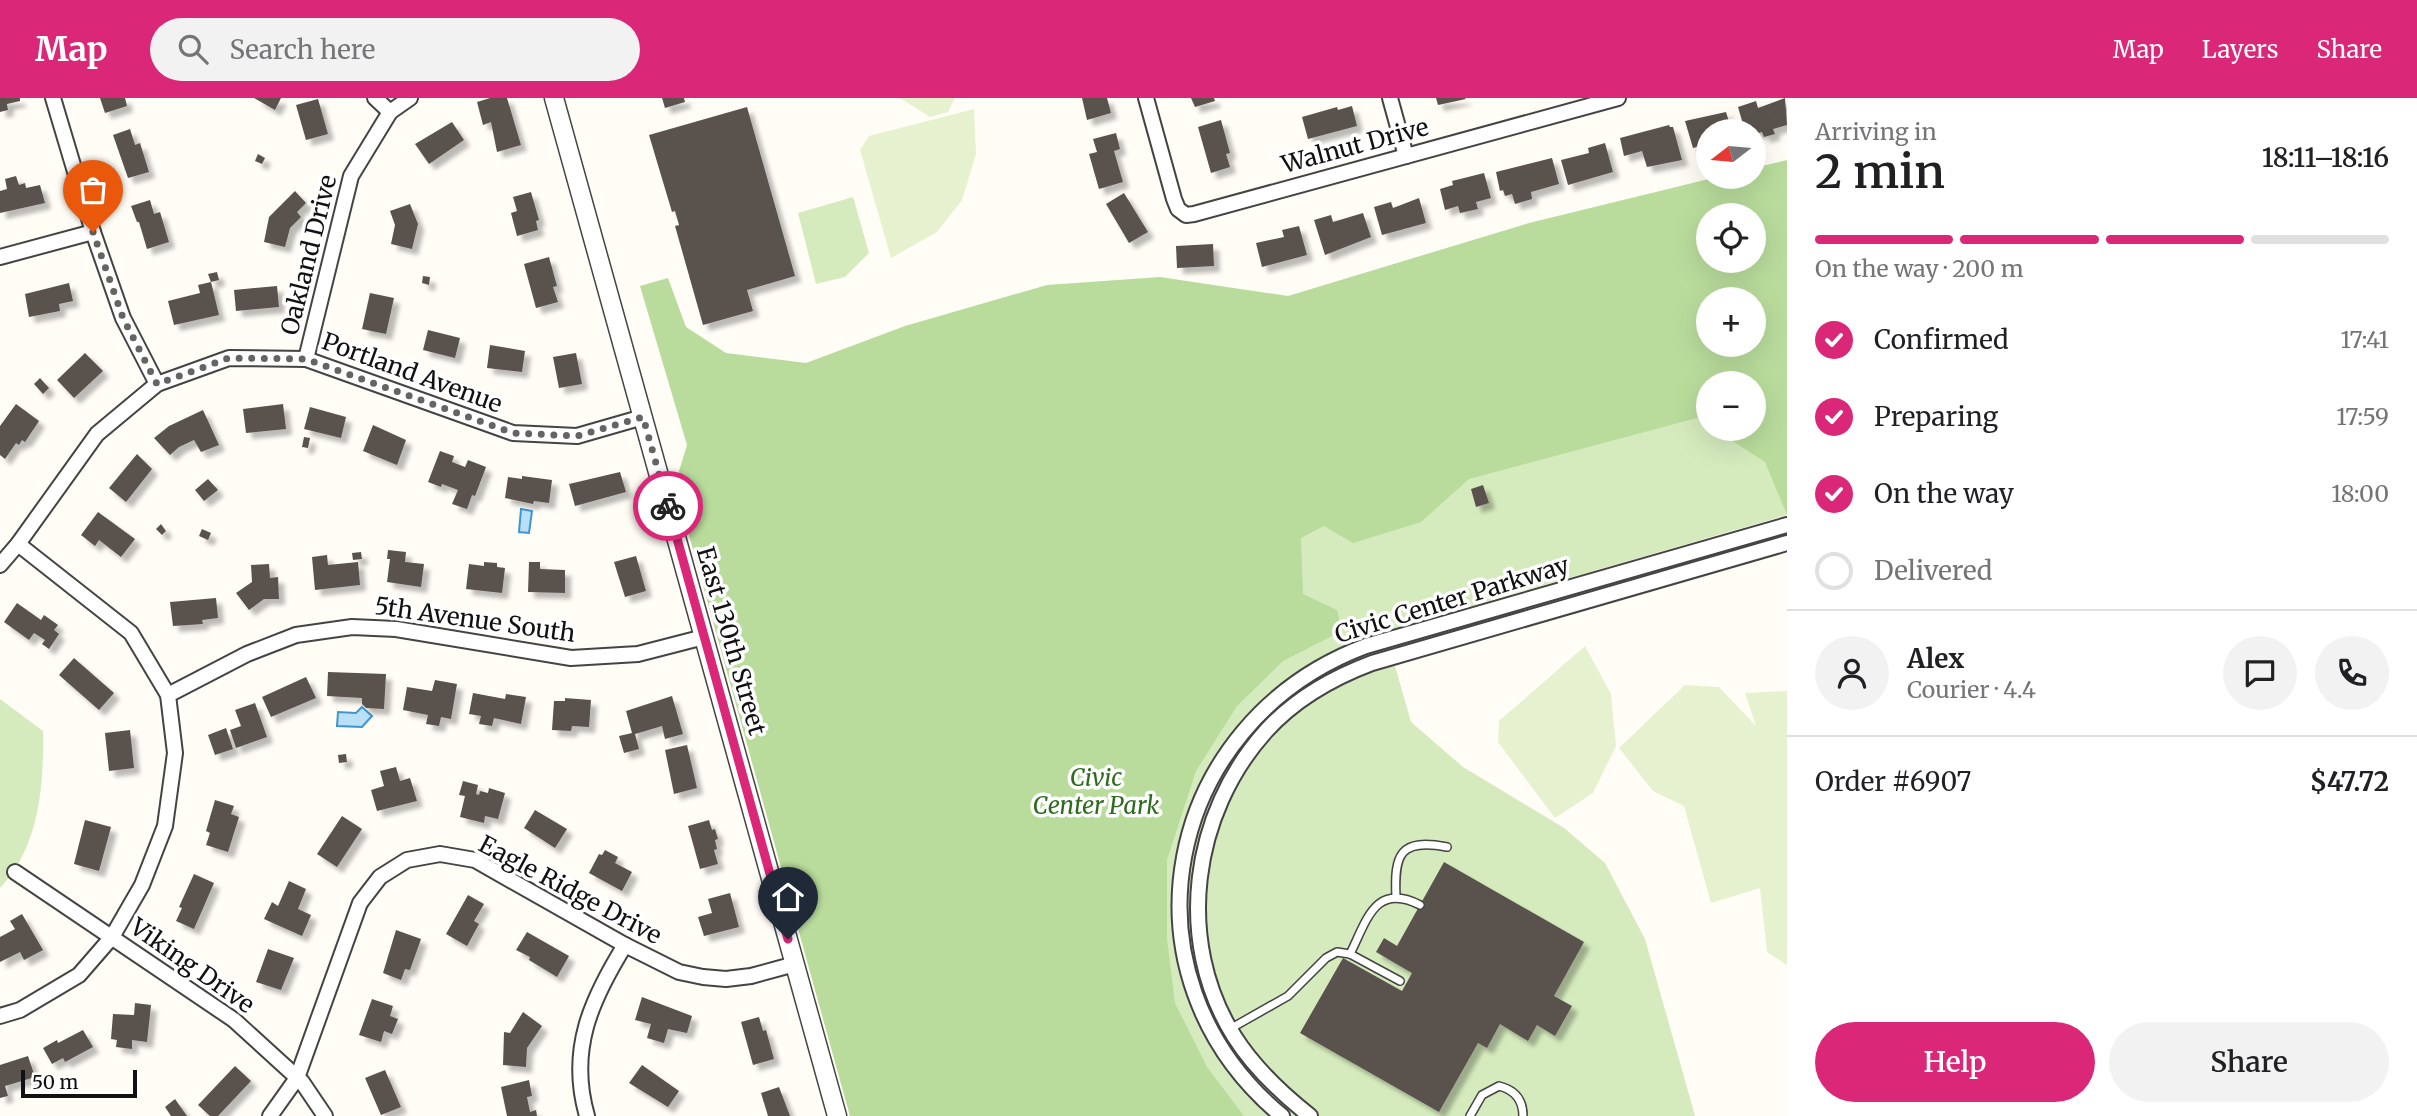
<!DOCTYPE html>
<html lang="en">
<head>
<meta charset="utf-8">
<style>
  :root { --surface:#fff; --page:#f2f2f2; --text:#202124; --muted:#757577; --line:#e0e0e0; --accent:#db2777 }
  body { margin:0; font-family:Merriweather,serif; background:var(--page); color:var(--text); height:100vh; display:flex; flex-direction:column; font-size:26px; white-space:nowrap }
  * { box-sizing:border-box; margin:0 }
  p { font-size:23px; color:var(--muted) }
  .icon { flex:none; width:38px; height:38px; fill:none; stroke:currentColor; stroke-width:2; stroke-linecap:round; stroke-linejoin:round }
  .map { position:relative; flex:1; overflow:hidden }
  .side { display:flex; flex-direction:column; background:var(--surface); width:630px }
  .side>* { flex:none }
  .needle { width:46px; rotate:254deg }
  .controls { position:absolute; left:1696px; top:21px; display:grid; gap:14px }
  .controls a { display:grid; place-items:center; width:70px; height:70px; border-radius:50%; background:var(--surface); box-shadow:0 7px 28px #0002; font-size:35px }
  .scale { position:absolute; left:21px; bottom:18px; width:116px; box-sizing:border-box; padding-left:7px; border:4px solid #111; border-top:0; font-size:19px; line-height:24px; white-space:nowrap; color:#111; -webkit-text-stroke:5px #fff; paint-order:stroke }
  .pin { position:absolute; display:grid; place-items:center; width:60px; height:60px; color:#fff; margin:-72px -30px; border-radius:50% 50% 50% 0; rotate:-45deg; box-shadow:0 0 7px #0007 }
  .pin .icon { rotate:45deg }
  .courier { position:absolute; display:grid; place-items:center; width:70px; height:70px; margin:-35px; border:5px solid #db2777; border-radius:50%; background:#fff; color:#222; box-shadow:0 2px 9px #0007 }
  .head em { font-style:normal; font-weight:600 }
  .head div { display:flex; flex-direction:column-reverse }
  .head { display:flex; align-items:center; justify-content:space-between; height:119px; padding:0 28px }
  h1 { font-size:46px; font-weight:600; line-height:52px }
  .bar { display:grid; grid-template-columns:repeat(4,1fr); gap:10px 7px; align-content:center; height:84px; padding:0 28px }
  .bar i { height:9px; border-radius:5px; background:var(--line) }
  .bar .selected { background:var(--accent) }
  .bar p { grid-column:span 4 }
  .line { display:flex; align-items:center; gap:18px; padding:0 28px; border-top:2px solid var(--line) }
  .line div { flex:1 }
  .round { display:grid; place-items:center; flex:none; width:74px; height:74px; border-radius:37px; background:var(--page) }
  ol { padding:0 28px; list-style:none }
  li { display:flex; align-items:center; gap:21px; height:77px }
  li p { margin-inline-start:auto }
  li .icon { padding:7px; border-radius:50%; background:var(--accent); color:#fff; stroke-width:4 }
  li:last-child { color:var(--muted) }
  li i { width:38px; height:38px; border:4px solid var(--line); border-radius:50% }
  .cta { display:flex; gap:14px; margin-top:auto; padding:14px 28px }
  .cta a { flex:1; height:80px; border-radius:42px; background:var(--accent); color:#fff; font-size:28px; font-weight:600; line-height:80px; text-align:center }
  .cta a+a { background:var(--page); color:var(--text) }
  header { display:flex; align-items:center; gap:42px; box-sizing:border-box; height:98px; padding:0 35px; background:var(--accent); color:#fff }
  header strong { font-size:33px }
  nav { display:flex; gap:38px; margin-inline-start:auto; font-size:24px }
  .search { width:490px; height:63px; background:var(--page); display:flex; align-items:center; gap:18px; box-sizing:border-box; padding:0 24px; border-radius:38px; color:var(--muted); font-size:26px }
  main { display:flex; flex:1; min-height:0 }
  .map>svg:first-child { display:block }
</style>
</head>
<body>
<header>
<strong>Map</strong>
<div class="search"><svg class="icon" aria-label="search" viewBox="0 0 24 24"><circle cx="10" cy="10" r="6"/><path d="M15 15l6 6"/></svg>Search here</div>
<nav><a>Map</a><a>Layers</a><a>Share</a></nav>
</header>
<main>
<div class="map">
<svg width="1787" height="1018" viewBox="0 0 1787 1018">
  <defs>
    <filter id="shadow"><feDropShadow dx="6" dy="6" stdDeviation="2" flood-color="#0004"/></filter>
  </defs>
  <rect width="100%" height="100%" fill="#fffdf5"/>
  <g fill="#d5ebbd" fill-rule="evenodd">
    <path d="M1787,86V417L1385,533L1411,624L1463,669L1564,730L1605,765L1645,841L1695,1018H850L675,386ZM1708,117H1754V163H1708ZM1708,201H1754V247H1708ZM1708,285H1754V331H1708Z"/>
    <polygon points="853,99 869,155 845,179 816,186 798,115"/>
    <path d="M0,601L43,633C44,688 39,749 0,790Z"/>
  </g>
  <path fill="#b9dc9c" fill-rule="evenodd" d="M1787,62V417L1765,364L1714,331H1754V285H1708V327L1697,320L1469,381L1421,424L1353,445L1324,428L1301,440L1303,496L1337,512L1342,533L1283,563L1237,608L1196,673L1167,762V841L1175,905L1207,969L1244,1018H850L675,386L687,347L640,188L668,180L686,229L726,255L806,265L905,228L1047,187L1160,179L1288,198L1529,125L1717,79H1754V70ZM1708,117H1754V163H1708ZM1708,201H1754V247H1708Z"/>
  <g fill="#e6f2cf">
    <polygon points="900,0 955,0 948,14 930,19"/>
    <polygon points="974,11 976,56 962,102 937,134 891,160 860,52 869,38"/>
    <polygon points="1585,548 1611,596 1616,648 1593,695 1555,720 1498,644 1499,623"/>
    <polygon points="1685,587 1719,589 1756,628 1745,595 1787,593 1787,867 1767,854 1760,790 1711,805 1684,708 1653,693 1619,650"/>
  </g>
  <g fill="#b9e0f7" stroke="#3f96cf" stroke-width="2">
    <polygon points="521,411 532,413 529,435 519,434"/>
    <polygon points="362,609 372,618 362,629 337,628 338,614 356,615"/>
  </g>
  <g fill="#5a524d" filter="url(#shadow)">
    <polygon points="0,0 20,0 20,3 7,6 8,12 0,14"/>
    <polygon points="100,0 125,0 127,8 105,15"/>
    <polygon points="254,0 281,0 275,12"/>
    <polygon points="490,0 507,0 521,47 497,54 491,24 483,27 477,4"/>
    <polygon points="662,0 684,0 685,4 665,10"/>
    <polygon points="1082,0 1107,0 1111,15 1087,22"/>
    <polygon points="1191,0 1214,0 1215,3 1195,9"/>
    <polygon points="1436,0 1465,0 1466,1 1438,7"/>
    <polygon points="1785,0 1787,27 1773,31 1775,36 1764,39 1762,34 1754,36 1754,33 1745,33 1738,9 1756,3 1758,10"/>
    <polygon points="318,1 328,36 306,42 296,7"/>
    <polygon points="1352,8 1357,28 1308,41 1302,19 1337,9 1338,12"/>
    <polygon points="747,9 795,178 747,192 753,213 703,227 675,128 679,127 675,113 672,114 649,37"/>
    <polygon points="1726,14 1732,33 1708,33 1708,46 1693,50 1685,23"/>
    <polygon points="1221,22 1230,55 1226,56 1230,69 1211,75 1198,29"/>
    <polygon points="452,24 464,42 429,66 415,46"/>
    <polygon points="1669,27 1670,29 1673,29 1682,62 1647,69 1642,53 1624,58 1620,40"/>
    <polygon points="130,31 135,47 140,45 149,74 128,80 113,37"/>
    <polygon points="1116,35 1120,51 1114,53 1123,84 1099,91 1089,56 1097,54 1093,41"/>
    <polygon points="1605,45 1613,74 1568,87 1561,62 1589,55 1588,50"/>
    <polygon points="258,56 265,60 262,66 255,63"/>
    <polygon points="1552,60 1559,86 1531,94 1532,101 1515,106 1512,96 1505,98 1503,92 1500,93 1496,74"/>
    <polygon points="1484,75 1491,100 1476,104 1478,111 1460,115 1458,108 1445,112 1440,91 1453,87 1452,83"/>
    <polygon points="16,78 19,87 25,85 26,90 40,87 45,105 0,115 0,93 7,91 5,81"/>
    <polygon points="295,93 306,105 297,114 301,119 290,130 285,149 264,144 269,119"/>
    <polygon points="531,94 539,122 536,123 538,132 517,138 511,115 517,113 513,99"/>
    <polygon points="1124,95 1148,134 1129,145 1106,106"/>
    <polygon points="1419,100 1426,125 1382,137 1374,109 1391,104 1393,110"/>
    <polygon points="150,102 154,116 160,114 169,144 147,151 139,124 137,124 131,108"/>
    <polygon points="410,106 418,126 412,151 391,146 395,127 390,113"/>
    <polygon points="1363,115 1371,139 1325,157 1314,122 1331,117 1333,124"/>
    <polygon points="1299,128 1307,157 1262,169 1256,145 1284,139 1282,132"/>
    <polygon points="1213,146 1214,168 1177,170 1176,148"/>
    <polygon points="549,159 557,188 553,189 558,204 536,210 524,166"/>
    <polygon points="217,174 219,182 211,184 219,217 174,227 168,203 200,195 198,187 211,184 208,176"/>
    <polygon points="423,178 430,179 429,187 422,185"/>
    <polygon points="69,185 73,203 59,206 60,213 29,219 25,196"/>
    <polygon points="277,188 279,209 236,213 234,192"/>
    <polygon points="370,195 394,200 386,236 362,231"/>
    <polygon points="428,232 460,240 455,260 423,252"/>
    <polygon points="490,247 525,253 522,274 487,270"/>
    <polygon points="85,255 103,273 74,300 57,282"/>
    <polygon points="576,255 582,286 559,290 553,259"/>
    <polygon points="40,280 49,290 43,296 34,286"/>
    <polygon points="16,306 39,323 25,344 22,342 19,347 16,345 5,361 0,357 0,328"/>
    <polygon points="283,306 286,331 246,335 243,311"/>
    <polygon points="310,309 346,319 341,340 304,331"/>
    <polygon points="203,312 219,347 201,354 194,342 179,349 170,357 154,340 169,328"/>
    <polygon points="373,327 406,342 397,367 363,353"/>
    <polygon points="304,339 310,340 308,350 302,349"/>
    <polygon points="440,353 454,358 452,364 465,369 468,362 486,369 475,398 472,397 467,411 452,406 458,392 442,386 441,389 428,384"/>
    <polygon points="137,356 152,371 126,404 109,390"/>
    <polygon points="620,374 626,394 575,408 569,386"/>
    <polygon points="522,378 552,382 549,405 534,403 533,406 505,400 508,379 522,381"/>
    <polygon points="208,381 218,392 204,403 195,392"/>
    <polygon points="1483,387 1489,405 1476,409 1471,391"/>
    <polygon points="98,414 135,441 121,459 99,442 95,448 81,437"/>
    <polygon points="161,426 166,433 162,437 156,431"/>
    <polygon points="202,431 211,435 208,442 199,438"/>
    <polygon points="388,452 406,454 405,464 424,466 421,489 387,484 390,461 387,461"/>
    <polygon points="361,454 362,461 353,462 352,455"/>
    <polygon points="327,457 328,467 358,464 360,487 315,492 312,459"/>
    <polygon points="636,458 646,493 625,499 614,464"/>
    <polygon points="484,464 497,465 497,469 505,470 502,495 466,491 469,466 484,468"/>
    <polygon points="529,464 540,464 540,471 565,472 565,495 528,494"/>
    <polygon points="269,466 270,480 278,479 279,501 264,501 249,512 236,495 252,484 251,467"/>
    <polygon points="216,500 218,520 202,522 203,526 173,528 170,504"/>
    <polygon points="17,505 41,522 44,517 58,527 54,532 59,536 49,551 42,546 45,542 34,535 29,542 4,524"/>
    <polygon points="74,560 114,595 99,612 59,577"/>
    <polygon points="328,574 386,576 384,611 366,610 362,606 362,600 327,598"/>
    <polygon points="306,579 316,600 271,619 262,599"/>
    <polygon points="435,582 457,586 451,621 441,619 439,628 426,626 428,617 403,612 407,589 432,593"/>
    <polygon points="473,595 505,601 506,596 526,599 521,626 494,620 492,628 479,626 481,618 469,616"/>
    <polygon points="672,598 683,636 665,641 662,628 635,636 639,651 624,655 619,638 632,635 626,613"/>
    <polygon points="565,600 591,602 589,629 572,628 571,633 552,632 554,603 565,603"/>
    <polygon points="255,605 267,639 236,650 230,632 241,628 235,612"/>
    <polygon points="226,630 233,651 215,657 208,637"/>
    <polygon points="130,632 134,670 109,673 105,635"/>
    <polygon points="687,647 697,690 674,696 665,652"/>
    <polygon points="346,656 347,664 339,665 338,657"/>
    <polygon points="396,669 400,683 410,680 417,703 377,713 371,692 384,688 380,673"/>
    <polygon points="463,683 478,687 476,696 479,697 480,693 488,695 489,690 505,695 498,721 485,718 484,725 460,719 465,698 459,697"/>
    <polygon points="215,702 234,708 231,716 239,719 228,754 206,747 210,735 206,733"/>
    <polygon points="535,712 567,731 555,750 524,730"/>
    <polygon points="342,718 362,731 337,769 317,756"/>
    <polygon points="85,722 111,729 99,773 74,766"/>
    <polygon points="709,722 712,732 715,731 718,741 715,742 717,751 714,752 718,766 700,771 688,728"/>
    <polygon points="605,752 618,759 615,765 632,774 622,793 589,775 599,756 602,757"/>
    <polygon points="1444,764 1584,844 1554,898 1572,908 1555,938 1537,927 1528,943 1500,926 1487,950 1478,945 1439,1014 1300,935 1343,860 1402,893 1412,875 1376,854 1384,840 1397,848"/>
    <polygon points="194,776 214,785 194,831 176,823 182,810 179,809"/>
    <polygon points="289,783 306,791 298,811 311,817 302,838 264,821 272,804 278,808"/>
    <polygon points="730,795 739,829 704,838 698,819 712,815 708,801"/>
    <polygon points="468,797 484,806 474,823 479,826 467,848 446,836"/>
    <polygon points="22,816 43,852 24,862 20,854 0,864 0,839 15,831 10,823"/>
    <polygon points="396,832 421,841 410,872 405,871 401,882 383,875"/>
    <polygon points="527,834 569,858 557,879 529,862 530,859 516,852"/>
    <polygon points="268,851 294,860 281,892 256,884"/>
    <polygon points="642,899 692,918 687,935 668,931 664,945 647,940 651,926 635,922"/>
    <polygon points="372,901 393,908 390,918 398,921 392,936 384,933 381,944 359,937"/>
    <polygon points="135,905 151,907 147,944 132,942 132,951 116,949 117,942 111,941 113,916 134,917"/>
    <polygon points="523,914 542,928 527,950 526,969 503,967 504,934 510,935"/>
    <polygon points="759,919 763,933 766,932 774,961 753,967 741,924"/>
    <polygon points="83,932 93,949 65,964 63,960 52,966 43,950 57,942 58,945"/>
    <polygon points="28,958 35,979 5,988 8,998 0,1000 0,967"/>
    <polygon points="642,967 679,993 668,1009 629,985"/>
    <polygon points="235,968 251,983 218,1018 210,1018 198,1007"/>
    <polygon points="385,972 401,1009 381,1017 365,980"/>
    <polygon points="529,982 532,998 527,999 530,1014 536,1012 537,1018 507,1018 501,989"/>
    <polygon points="779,989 790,1018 768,1018 761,995"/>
    <polygon points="175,1001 187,1018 171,1018 165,1009"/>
  </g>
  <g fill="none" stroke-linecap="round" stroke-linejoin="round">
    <g stroke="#444" stroke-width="10">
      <g id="service">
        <path d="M1396,799C1394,756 1400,740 1447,749"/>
        <path d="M1350,856C1367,822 1375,784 1420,807"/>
        <polyline points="1228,932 1288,898 1326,860 1337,854 1350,856 1400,883"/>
        <path d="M1470,1018L1482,997L1499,988C1515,992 1523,1002 1523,1018"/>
      </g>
    </g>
    <g stroke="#444" stroke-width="18">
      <g id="minor">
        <polyline points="53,0 93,134 123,220 157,286"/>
        <polyline points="375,0 390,14"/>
        <polyline points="1146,0 1174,101 1178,111 1186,117 1194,116 1618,0"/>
        <polyline points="1390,0 1406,58"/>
        <polyline points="0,159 93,134"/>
        <polyline points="306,261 351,78 390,14 410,0"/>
        <polyline points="0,467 18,446 97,336 157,286 229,260 306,261 513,335 577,338 643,319"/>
        <polyline points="168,597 247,556 296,537 352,529 396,531 571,560 638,556 704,539"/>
        <polyline points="15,774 234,922 302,984 325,1018"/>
        <polyline points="0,918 20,912 79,877 112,839 142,787 165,728 175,655 168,597 131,535 18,446"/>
        <polyline points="270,1018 297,980 360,805 380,779 407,762 440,756 475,762 625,847 679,874 703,879 726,881 751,878 795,866"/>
        <path d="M587,1018C568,952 591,902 625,847"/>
        <path d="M1282,1018C1112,877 1163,624 1366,548L1787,427"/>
        <path d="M1310,1018C1281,995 1254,970 1234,938C1174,842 1192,715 1266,633C1295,601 1332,580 1372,565L1787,445"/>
      </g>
    </g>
    <g stroke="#444" stroke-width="21">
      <polyline id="tertiary" points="554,0 837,1018"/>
    </g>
    <use href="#service" stroke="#fff" stroke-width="7"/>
    <use href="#minor" stroke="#fff" stroke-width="14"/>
    <use href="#tertiary" stroke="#fff" stroke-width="18"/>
  </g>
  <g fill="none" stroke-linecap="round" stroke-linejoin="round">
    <polyline stroke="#646461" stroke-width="7" stroke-dasharray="0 12.6" points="93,134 123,220 157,286 229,260 306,261 513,335 577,338 643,319 668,408"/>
    <polyline stroke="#db2777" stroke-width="9" points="668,408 788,841"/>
  </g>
  <g text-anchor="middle" stroke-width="7" stroke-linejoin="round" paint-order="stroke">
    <g font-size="24" fill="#111" stroke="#fff">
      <text transform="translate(1355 48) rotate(-15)" y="8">Walnut Drive</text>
      <text transform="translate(309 157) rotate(-76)" y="8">Oakland Drive</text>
      <text transform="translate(412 275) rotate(20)" y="8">Portland Avenue</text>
      <text transform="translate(1452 502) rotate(-17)" y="8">Civic Center Parkway</text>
      <text transform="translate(475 522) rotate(8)" y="8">5th Avenue South</text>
      <text transform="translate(731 543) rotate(74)" y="8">East 130th Street</text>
      <text transform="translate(570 792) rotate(28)" y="8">Eagle Ridge Drive</text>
      <text transform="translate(192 868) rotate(35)" y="8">Viking Drive</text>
    </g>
    <g font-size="24" font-style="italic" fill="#2f6b1f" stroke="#fff">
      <text x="1096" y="688">Civic<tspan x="1096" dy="28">Center Park</tspan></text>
    </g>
  </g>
</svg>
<div class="controls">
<a><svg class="needle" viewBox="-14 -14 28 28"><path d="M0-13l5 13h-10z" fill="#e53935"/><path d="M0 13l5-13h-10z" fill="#757577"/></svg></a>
<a><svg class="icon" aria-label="locate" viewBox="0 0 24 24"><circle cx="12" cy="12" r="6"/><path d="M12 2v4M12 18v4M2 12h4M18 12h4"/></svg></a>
<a>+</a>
<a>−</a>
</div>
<div class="scale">50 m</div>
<div class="pin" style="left:93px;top:134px;background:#ea580c"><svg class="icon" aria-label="bag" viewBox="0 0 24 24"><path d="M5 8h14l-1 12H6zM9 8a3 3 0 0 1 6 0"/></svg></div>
<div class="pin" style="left:788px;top:841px;background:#1f2937"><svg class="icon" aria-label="home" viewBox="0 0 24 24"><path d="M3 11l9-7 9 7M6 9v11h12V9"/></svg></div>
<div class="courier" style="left:668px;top:408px"><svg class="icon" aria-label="bike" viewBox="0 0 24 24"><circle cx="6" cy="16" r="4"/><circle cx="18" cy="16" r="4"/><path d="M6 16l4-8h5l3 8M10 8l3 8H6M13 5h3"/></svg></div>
</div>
<section class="side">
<div class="head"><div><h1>2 min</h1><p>Arriving in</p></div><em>18:11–18:16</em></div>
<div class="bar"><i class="selected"></i><i class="selected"></i><i class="selected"></i><i></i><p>On the way · 200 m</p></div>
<ol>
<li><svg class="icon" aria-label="check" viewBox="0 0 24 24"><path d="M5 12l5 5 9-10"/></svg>Confirmed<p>17:41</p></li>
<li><svg class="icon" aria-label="check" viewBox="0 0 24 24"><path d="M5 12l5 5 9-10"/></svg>Preparing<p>17:59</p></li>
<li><svg class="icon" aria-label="check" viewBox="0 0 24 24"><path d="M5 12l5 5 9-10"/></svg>On the way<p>18:00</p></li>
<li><i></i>Delivered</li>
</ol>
<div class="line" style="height:126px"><a class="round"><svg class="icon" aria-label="person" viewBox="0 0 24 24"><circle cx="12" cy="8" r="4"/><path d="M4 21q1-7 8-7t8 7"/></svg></a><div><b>Alex</b><p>Courier · 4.4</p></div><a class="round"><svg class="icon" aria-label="chat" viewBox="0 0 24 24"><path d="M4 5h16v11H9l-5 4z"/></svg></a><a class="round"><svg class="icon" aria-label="phone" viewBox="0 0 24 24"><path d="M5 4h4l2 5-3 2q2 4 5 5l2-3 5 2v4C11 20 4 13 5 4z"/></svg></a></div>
<div class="line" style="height:91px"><div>Order #6907</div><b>$47.72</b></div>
<div class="cta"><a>Help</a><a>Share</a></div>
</section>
</main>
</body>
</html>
